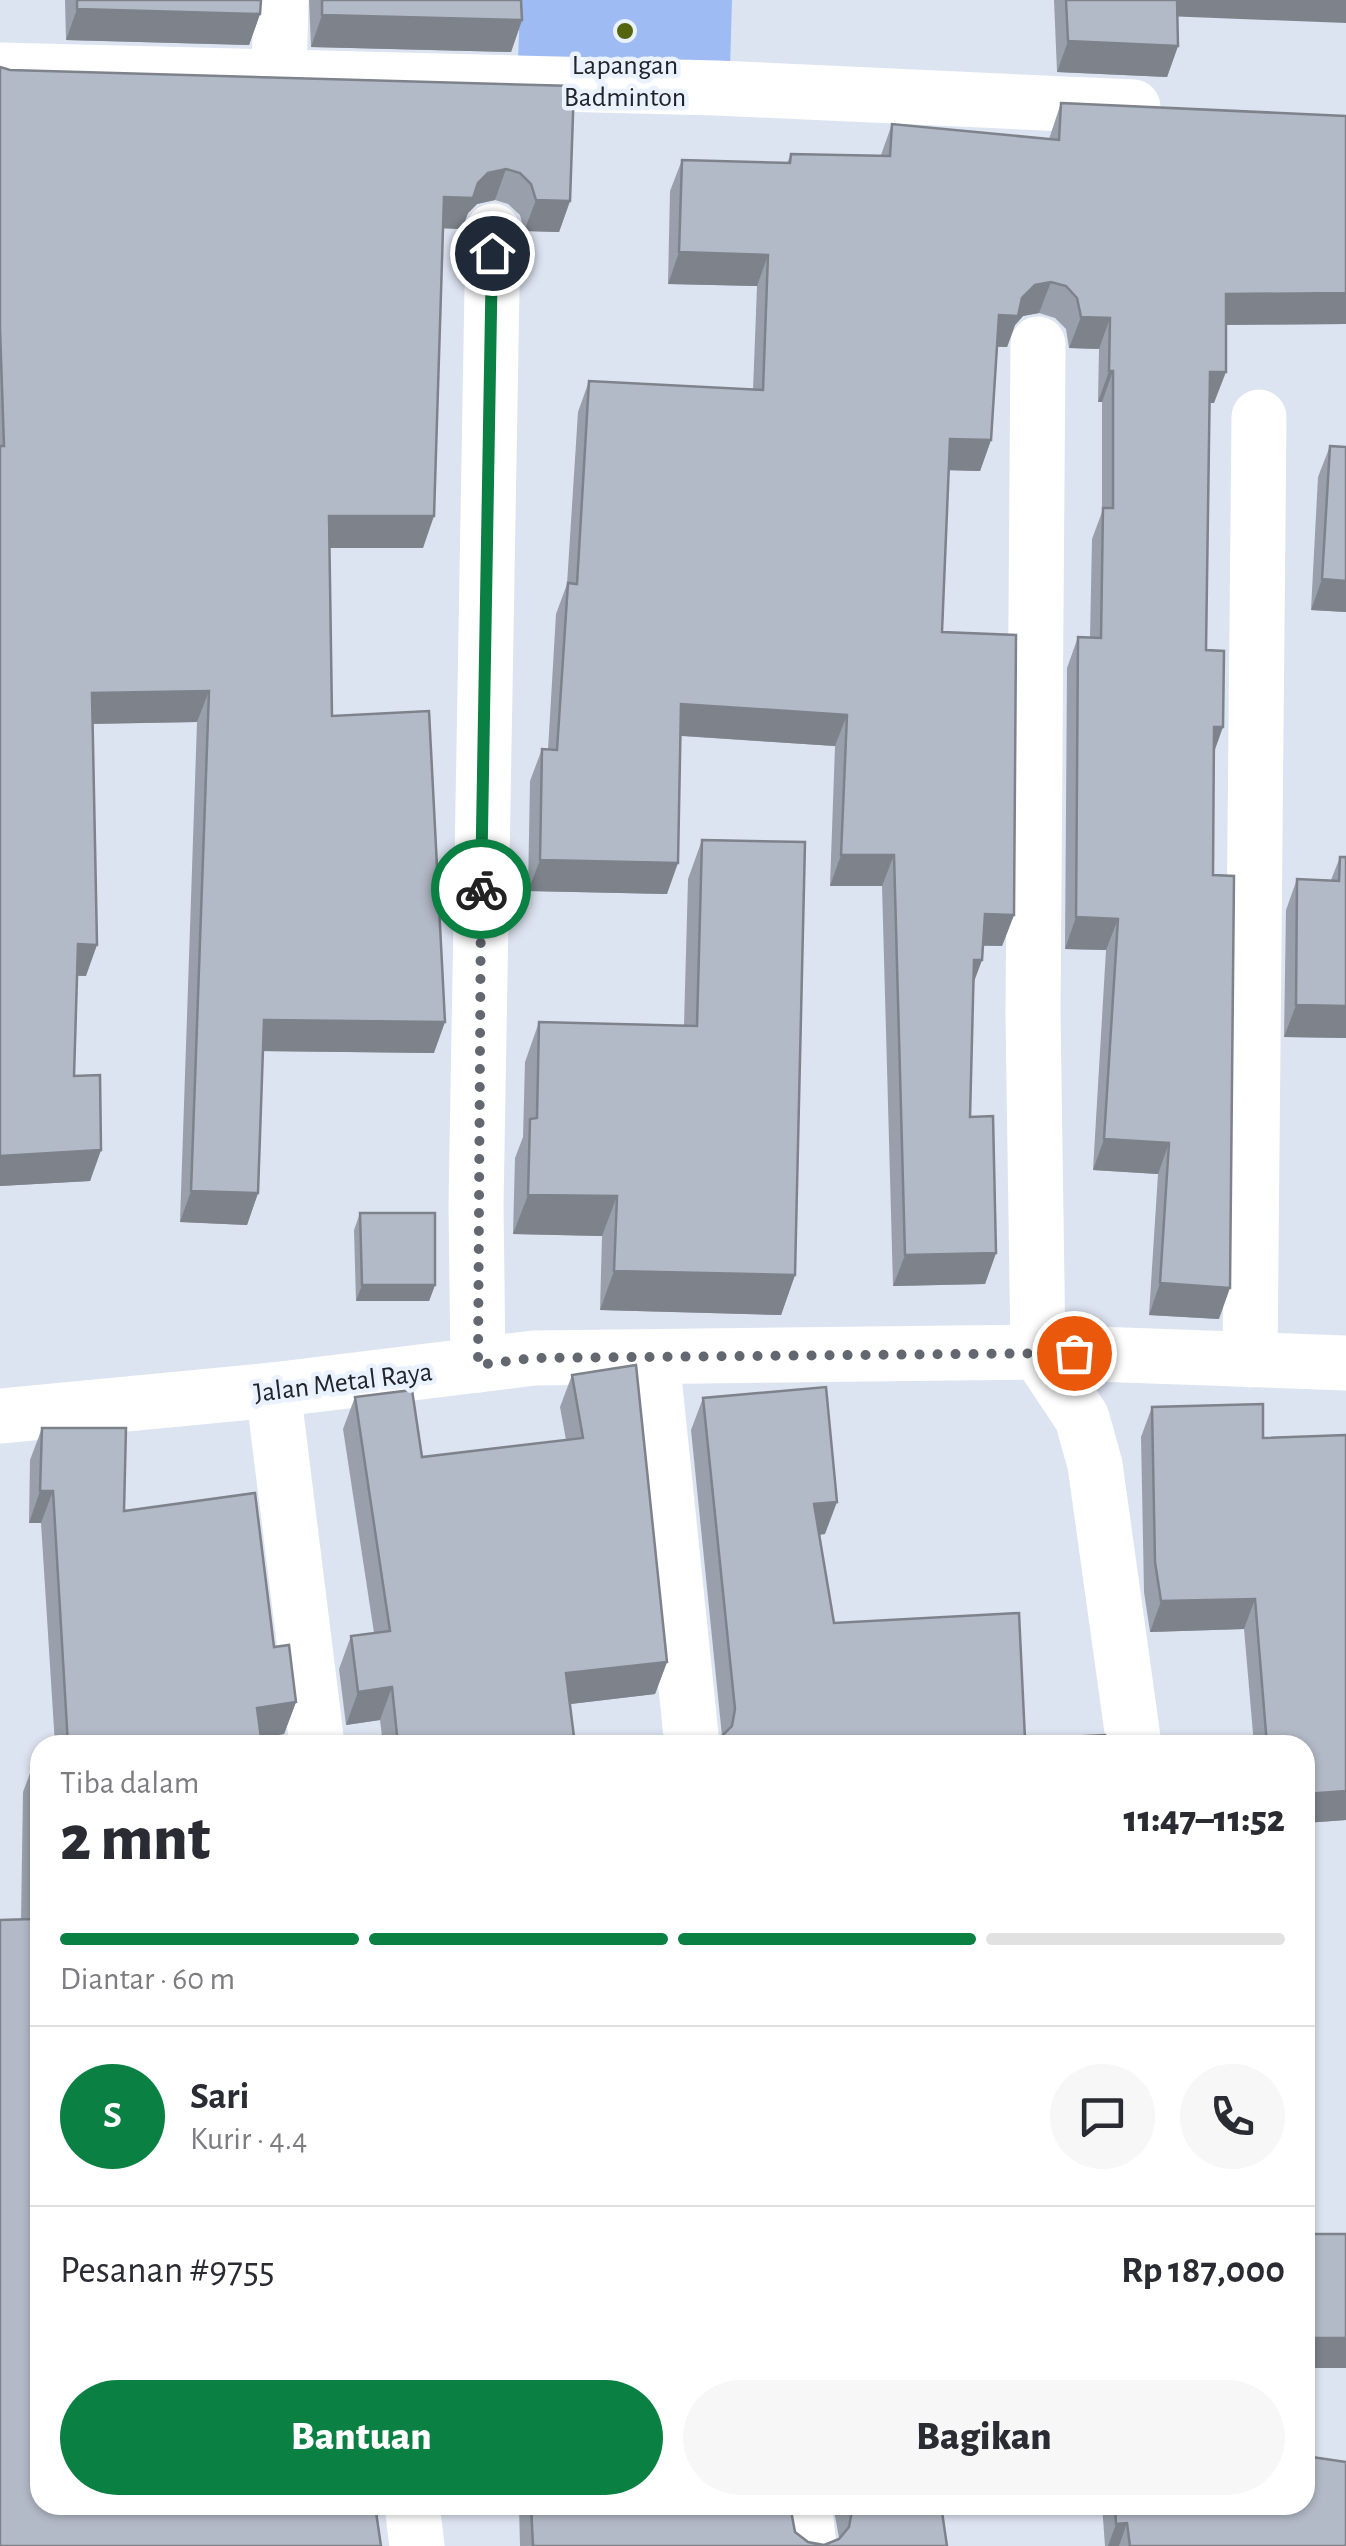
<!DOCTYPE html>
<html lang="id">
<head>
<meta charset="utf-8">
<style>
  :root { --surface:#fff; --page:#f7f7f7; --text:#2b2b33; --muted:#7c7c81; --line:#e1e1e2; --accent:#0b8043 }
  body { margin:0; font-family:"Alegreya Sans",sans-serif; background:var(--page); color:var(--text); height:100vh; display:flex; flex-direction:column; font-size:38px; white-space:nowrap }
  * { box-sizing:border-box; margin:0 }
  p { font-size:32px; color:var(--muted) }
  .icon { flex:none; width:55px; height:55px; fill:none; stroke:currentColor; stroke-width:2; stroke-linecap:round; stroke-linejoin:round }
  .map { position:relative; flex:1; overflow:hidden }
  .drawer { position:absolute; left:30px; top:1735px; width:1285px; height:780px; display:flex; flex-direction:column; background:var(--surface); border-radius:30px; box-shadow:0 2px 8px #0004 }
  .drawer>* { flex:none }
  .pin { position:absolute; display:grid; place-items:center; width:85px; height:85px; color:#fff; margin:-42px; border:5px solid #fff; border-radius:50%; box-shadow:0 2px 10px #0007 }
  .courier { position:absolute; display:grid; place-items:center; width:100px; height:100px; margin:-50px; border:8px solid #0b8043; border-radius:50%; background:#fff; color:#222; box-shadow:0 2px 12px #0007 }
  .overview em { font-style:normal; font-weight:800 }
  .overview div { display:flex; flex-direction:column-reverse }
  .overview { display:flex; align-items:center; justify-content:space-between; height:170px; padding:0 30px }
  h1 { font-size:65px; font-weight:800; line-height:75px }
  .bar { display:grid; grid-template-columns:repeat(4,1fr); gap:15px 10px; align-content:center; height:120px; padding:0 30px }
  .bar i { height:12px; border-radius:8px; background:var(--line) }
  .bar .current { background:var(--accent) }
  .bar p { grid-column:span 4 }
  .line { display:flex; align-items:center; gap:25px; padding:0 30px; border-top:2px solid var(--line) }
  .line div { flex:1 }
  .round { display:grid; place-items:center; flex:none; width:105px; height:105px; border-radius:52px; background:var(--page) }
  .button { display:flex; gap:20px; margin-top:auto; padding:20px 30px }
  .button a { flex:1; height:115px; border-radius:60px; background:var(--accent); color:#fff; font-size:40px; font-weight:800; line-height:115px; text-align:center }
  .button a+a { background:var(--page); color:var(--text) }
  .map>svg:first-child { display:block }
</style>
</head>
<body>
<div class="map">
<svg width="1346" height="2546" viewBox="0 0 1346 2546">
  <rect width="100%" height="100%" fill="#dde4f1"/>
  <polygon fill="#9ebbf3" points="520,0 732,0 730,69 518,63"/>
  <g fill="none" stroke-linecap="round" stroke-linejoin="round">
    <g stroke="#fff" stroke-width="55">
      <polyline points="0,70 717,88 1133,107"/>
      <polyline points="279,75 281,0"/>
      <polyline points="1038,344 1033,1014 1038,1352 1082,1418 1095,1465 1134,1745"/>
      <polyline points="652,1358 692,1745"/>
      <polyline points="1250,1360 1259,417"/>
      <polyline points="478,1365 476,1205 493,231"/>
      <polyline points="273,1390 317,1745"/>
      <polyline points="0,1416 273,1390 534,1358 1038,1352 1346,1363"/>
      <polyline points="412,2505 417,2546"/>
      <polyline points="804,2505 809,2546"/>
    </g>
  </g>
  <g fill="#9aa0ab">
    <polygon points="65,0 261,0 260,14 249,45 66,40"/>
    <polygon points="309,0 521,0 522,20 511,52 311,47"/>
    <polygon points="1054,0 1346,0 1178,16 1178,46 1167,77 1057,72"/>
    <polygon points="0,67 10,70 574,86 570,201 559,232 524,231 520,215 508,204 495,200 477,204 468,213 462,229 443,228 423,548 329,548 332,716 434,1053 263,1051 258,1193 247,1225 180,1222 197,722 93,724 86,976 77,976 74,1076 101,1150 90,1181 0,1186"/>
    <polygon points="1061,103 1346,116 1346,324 1226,325 1214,403 1209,403 1206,650 1214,753 1213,875 1219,1319 1149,1315 1158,1174 1093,1170 1106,950 1065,949 1067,668 1078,637 1090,637 1092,539 1102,512 1102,402 1098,402 1099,349 1069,348 1066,329 1055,318 1039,313 1023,316 1015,325 1007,347 997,347 991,440 980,471 949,470 942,632 1014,915 1002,946 983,946 982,960 973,984 970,1117 996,1253 985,1284 893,1286 882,886 830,886 835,746 681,736 667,894 528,891 530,781 542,749 548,750 556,614 567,584 578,412 589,381 753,390 757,286 668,284 670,191 682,160 787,163 791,154 881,155 892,124 1049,139"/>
    <polygon points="1330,446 1346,447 1346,612 1311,610 1318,477"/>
    <polygon points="702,840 795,1275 781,1315 600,1310 602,1236 513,1234 515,1158 523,1137 525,1062 539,1022 684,1026 688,879"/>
    <polygon points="1340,857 1346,857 1346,1038 1284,1037 1286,910 1297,879 1331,880"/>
    <polygon points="360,1213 435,1285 429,1301 356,1301 354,1230"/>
    <polygon points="572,1375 667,1662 655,1694 570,1704 575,1745 383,1745 380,1720 346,1725 339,1669 351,1636 374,1633 343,1429 355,1397 422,1457 566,1440 560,1407"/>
    <polygon points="703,1398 825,1534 819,1535 834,1623 1025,1739 1105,1745 717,1745 722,1736 691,1430"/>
    <polygon points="1152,1407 1263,1438 1346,1435 1346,1820 1305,1823 1305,1745 1254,1745 1244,1629 1150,1632 1144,1592 1141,1437"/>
    <polygon points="42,1428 124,1511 274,1647 296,1702 284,1734 261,1738 262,1745 55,1745 41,1523 29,1523 30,1460"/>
    <polygon points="35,1760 381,2546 21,1919 23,1792"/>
    <polygon points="519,2505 790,2505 795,2532 808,2542 824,2545 839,2538 833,2505 941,2505 947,2546 520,2546"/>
    <polygon points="1102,2505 1305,2505 1346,2546 1105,2546"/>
  </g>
  <g fill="#7d828b">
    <polygon points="1171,0 1346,0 1346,23 1165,16"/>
    <polygon points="77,9 260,14 249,45 66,40"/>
    <polygon points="322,15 522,20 511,52 311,47"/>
    <polygon points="1068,41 1178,46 1167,77 1057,72"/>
    <polygon points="506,169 495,200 477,204 468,213 462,229 432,228 444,197 478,183 488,173"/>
    <polygon points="536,200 570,201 559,232 524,231"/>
    <polygon points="679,252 768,255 757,286 668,284"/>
    <polygon points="1051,282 1039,313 1023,316 1015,325 1007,347 988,346 999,315 1022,298 1035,285"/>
    <polygon points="1346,293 1346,324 1214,325 1226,294"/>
    <polygon points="1081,317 1110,318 1099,349 1069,348"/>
    <polygon points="1109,371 1113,371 1102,402 1098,402"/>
    <polygon points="1210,372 1226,372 1214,403 1198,403"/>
    <polygon points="950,439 991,440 980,471 939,470"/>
    <polygon points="329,516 434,516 423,548 317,548"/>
    <polygon points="1322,579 1346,581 1346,612 1311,610"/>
    <polygon points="209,691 197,722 81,724 92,693"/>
    <polygon points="681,704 847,715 835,746 670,735"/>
    <polygon points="1214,727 1223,727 1212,758"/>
    <polygon points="841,855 894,855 882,886 830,886"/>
    <polygon points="540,860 678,863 667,894 528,891"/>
    <polygon points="985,914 1014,915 1002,946 974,945"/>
    <polygon points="1076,917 1118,919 1106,950 1065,949"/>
    <polygon points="78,944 97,945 86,976 66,975"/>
    <polygon points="974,960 982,960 970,992"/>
    <polygon points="1296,1005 1346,1006 1346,1038 1284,1037"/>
    <polygon points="264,1020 445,1022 434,1053 252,1051"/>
    <polygon points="1104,1139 1169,1143 1158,1174 1093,1170"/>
    <polygon points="101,1150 90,1181 0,1186 0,1156"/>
    <polygon points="191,1191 258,1193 247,1225 180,1222"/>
    <polygon points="528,1195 617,1196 602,1236 513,1234"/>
    <polygon points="996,1253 985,1284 893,1286 905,1255"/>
    <polygon points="614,1271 795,1275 781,1315 600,1310"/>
    <polygon points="1160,1283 1230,1288 1219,1319 1149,1315"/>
    <polygon points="362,1285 435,1285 429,1301 356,1301"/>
    <polygon points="40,1491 53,1491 41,1523 29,1523"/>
    <polygon points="837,1502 825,1534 802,1536 814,1504"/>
    <polygon points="1255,1599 1244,1629 1150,1632 1161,1601"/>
    <polygon points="667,1662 655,1694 554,1706 566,1673"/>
    <polygon points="392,1687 380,1720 346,1725 358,1692"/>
    <polygon points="296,1702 284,1734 245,1740 257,1708"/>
    <polygon points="1346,1791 1346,1820 1305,1823 1305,1794"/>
    <rect x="1305" y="2338" width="41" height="30"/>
    <polygon points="1127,2523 1119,2546 1108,2546 1116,2524"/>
  </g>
  <g fill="#b3bac7" stroke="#7d828b" stroke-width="2.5">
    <polygon points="77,0 261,0 260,14 77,9"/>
    <polygon points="322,0 521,0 522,20 322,15"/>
    <polygon points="1066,0 1177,0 1178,46 1068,41"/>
    <polygon points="0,67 10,70 574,86 570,201 536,200 531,184 520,173 506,169 488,173 478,183 473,198 444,197 434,516 329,516 332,716 429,711 445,1022 264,1020 258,1193 191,1191 209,691 92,693 97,945 78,944 74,1076 100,1075 101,1150 0,1156 0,446 4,446 0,329"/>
    <polygon points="1061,103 1346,116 1346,293 1226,294 1226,372 1210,372 1206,650 1224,651 1223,727 1214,727 1213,875 1234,876 1230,1288 1160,1283 1169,1143 1104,1139 1118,919 1076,917 1078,637 1101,638 1103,508 1113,508 1113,371 1109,371 1110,318 1081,317 1077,298 1066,286 1051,282 1035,285 1022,298 1018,316 999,315 991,440 950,439 942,632 1016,635 1014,915 985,914 982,960 974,960 970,1117 993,1116 996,1253 905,1255 894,855 841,855 847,715 681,704 678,863 540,860 542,749 557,750 568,583 577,584 589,381 763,390 768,255 679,252 682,160 790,163 791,154 890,156 892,124 1059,140"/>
    <polygon points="1330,446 1346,447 1346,581 1322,579"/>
    <polygon points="702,840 805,842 795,1275 614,1271 617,1196 528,1195 530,1119 537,1118 539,1022 697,1026"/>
    <polygon points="1340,857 1346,857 1346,1006 1296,1005 1297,879 1339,881"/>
    <polygon points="360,1213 435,1213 435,1285 362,1285"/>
    <polygon points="636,1365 667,1662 566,1673 575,1745 398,1745 392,1687 358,1692 351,1636 390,1631 355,1397 412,1390 422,1457 583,1438 572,1375"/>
    <polygon points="826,1387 837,1502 814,1504 834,1623 1019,1613 1025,1739 1105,1735 1105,1745 719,1745 719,1739 732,1726 735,1709 703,1398"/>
    <polygon points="1263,1404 1263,1438 1346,1435 1346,1791 1305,1794 1305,1745 1267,1745 1255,1599 1161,1601 1155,1562 1152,1407"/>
    <polygon points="42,1428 126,1428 124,1511 255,1493 274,1647 289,1645 296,1702 257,1708 262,1745 68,1745 53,1491 40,1491"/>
    <polygon points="40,1759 40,2505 375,2505 381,2546 0,2546 0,1920 32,1919 35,1760"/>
    <rect x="1305" y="2234" width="41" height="104"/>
    <polygon points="1305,2456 1346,2462 1346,2546 1130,2546 1127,2523 1116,2524 1115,2505 1305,2505"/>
    <polygon points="531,2505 790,2505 795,2532 808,2542 824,2545 839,2539 849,2527 852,2510 851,2505 941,2505 947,2546 533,2546"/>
  </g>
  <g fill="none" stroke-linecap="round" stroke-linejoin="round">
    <polyline stroke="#63676f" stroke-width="10" stroke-dasharray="0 18" points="481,889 478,1365 534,1358 1074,1353"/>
    <polyline stroke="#0b8043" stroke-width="12" points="481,889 492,253"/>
  </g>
  <circle fill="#54650e" stroke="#eaf1ff" stroke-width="4" cx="625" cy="31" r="10"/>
  <g text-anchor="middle" stroke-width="9" stroke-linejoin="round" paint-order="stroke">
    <g font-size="28" fill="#212429" stroke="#eaf1ff">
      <text x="625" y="74">Lapangan<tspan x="625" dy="32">Badminton</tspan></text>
    </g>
    <g font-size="28" fill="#212429" stroke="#eaf1ff">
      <text transform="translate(343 1381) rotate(-7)" y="10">Jalan Metal Raya</text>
    </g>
  </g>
</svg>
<div class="pin" style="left:1074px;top:1353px;background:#ea580c"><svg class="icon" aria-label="bag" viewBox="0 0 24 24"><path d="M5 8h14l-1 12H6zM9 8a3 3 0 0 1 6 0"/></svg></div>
<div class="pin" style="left:492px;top:253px;background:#1f2937"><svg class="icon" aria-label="home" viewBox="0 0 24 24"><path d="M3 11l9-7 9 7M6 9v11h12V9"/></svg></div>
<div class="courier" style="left:481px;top:889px"><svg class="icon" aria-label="bike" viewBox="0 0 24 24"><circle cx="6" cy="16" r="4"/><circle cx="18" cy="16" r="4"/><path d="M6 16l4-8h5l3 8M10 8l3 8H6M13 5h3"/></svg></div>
<section class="drawer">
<div class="overview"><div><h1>2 mnt</h1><p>Tiba dalam</p></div><em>11:47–11:52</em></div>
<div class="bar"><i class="current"></i><i class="current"></i><i class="current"></i><i></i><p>Diantar · 60 m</p></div>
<div class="line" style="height:180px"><b class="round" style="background:var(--accent);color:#fff">S</b><div><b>Sari</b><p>Kurir · 4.4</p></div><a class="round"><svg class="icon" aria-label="chat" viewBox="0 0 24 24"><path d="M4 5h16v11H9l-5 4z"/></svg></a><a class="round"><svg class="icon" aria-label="phone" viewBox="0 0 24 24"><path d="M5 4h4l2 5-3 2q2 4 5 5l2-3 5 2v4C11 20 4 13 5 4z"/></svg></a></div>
<div class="line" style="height:130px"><div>Pesanan #9755</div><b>Rp 187,000</b></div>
<div class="button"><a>Bantuan</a><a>Bagikan</a></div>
</section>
</div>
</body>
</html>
